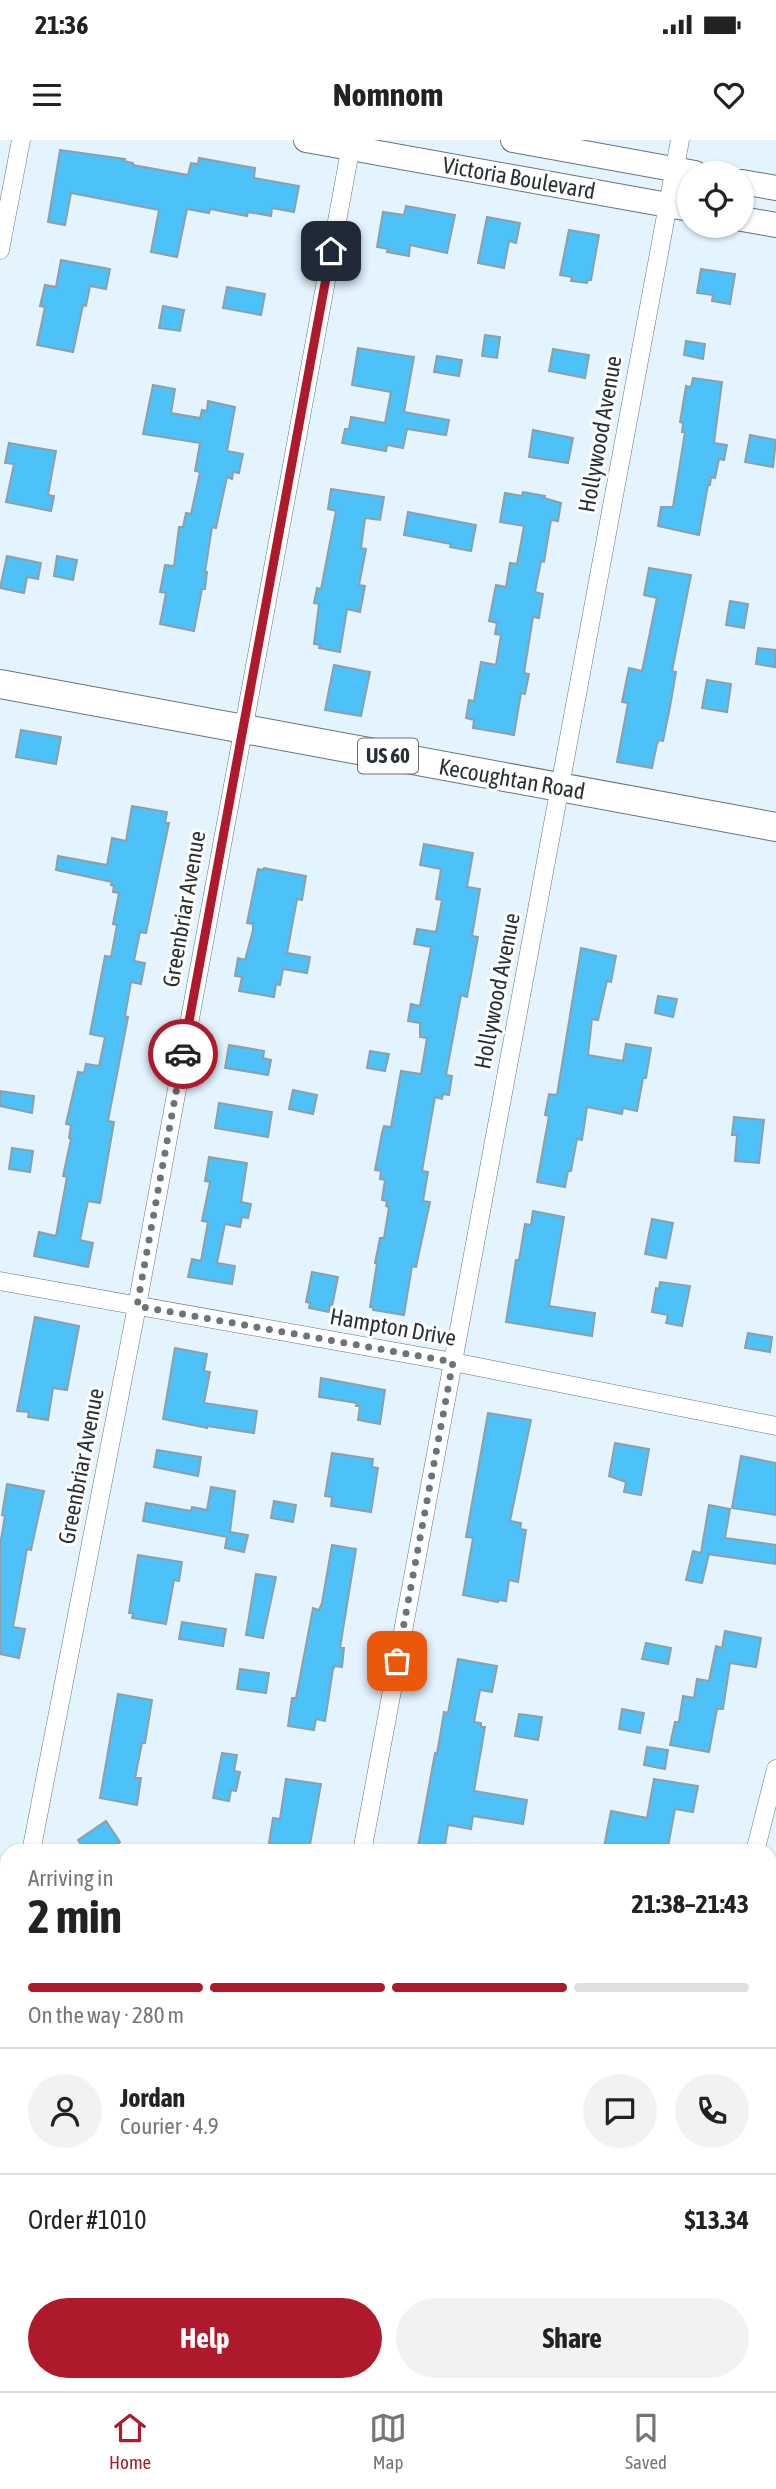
<!DOCTYPE html>
<html lang="en">
<head>
<meta charset="utf-8">
<style>
  :root { --surface:#fff; --page:#f2f2f2; --text:#222; --muted:#767676; --line:#e0e0e0; --accent:#ae1a2c }
  body { margin:0; font-family:"Asap Condensed",sans-serif; background:var(--page); color:var(--text); height:100vh; display:flex; flex-direction:column; font-size:26px; white-space:nowrap }
  * { box-sizing:border-box; margin:0 }
  p { font-size:23px; color:var(--muted) }
  .icon { flex:none; width:38px; height:38px; fill:none; stroke:currentColor; stroke-width:2; stroke-linecap:round; stroke-linejoin:round }
  .map { position:relative; flex:1; overflow:hidden }
  .panel { position:absolute; left:0px; top:1704px; width:777px; height:548px; display:flex; flex-direction:column; background:var(--surface); border-radius:21px 21px 0 0; box-shadow:0 2px 5px #0004 }
  .panel>* { flex:none }
  .buttons { position:absolute; left:677px; top:21px; display:grid; gap:14px }
  .buttons a { display:grid; place-items:center; width:77px; height:77px; border-radius:50%; background:var(--surface); box-shadow:0 2px 5px #0004; font-size:35px }
  .pin { position:absolute; display:grid; place-items:center; width:60px; height:60px; color:#fff; margin:-30px; border-radius:14px; box-shadow:0 4px 10px #0006 }
  .courier { position:absolute; display:grid; place-items:center; width:70px; height:70px; margin:-35px; border:5px solid #ae1a2c; border-radius:50%; background:#fff; color:#222; box-shadow:0 2px 9px #0007 }
  .overview em { font-style:normal; font-weight:700 }
  .overview div { display:flex; flex-direction:column-reverse }
  .overview { display:flex; align-items:center; justify-content:space-between; height:119px; padding:0 28px }
  h1 { font-size:46px; font-weight:700; line-height:52px }
  .bar { display:grid; grid-template-columns:repeat(4,1fr); gap:10px 7px; align-content:center; height:84px; padding:0 28px }
  .bar i { height:9px; border-radius:5px; background:var(--line) }
  .bar .on { background:var(--accent) }
  .bar p { grid-column:span 4 }
  .line { display:flex; align-items:center; gap:18px; padding:0 28px; border-top:2px solid var(--line) }
  .line div { flex:1 }
  .round { display:grid; place-items:center; flex:none; width:74px; height:74px; border-radius:37px; background:var(--page) }
  .cta { display:flex; gap:14px; margin-top:auto; padding:14px 28px }
  .cta a { flex:1; height:80px; border-radius:42px; background:var(--accent); color:#fff; font-size:28px; font-weight:700; line-height:80px; text-align:center }
  .cta a+a { background:var(--page); color:var(--text) }
  .status { display:flex; justify-content:space-between; align-items:center; height:49px; padding:0 35px; background:var(--surface); direction:ltr }
  .status svg { height:19px; fill:currentColor }
  header { display:flex; justify-content:space-between; align-items:center; height:91px; padding:0 28px; background:var(--surface); font-size:32px; font-weight:700 }
  .tabs { display:flex; justify-content:space-around; align-items:center; height:98px; border-top:2px solid var(--line); background:var(--surface); font-size:19px; color:var(--muted) }
  .tabs a { display:grid; justify-items:center; gap:4px }
  .tabs .on { color:var(--accent) }
  .map>svg:first-child { display:block }
</style>
</head>
<body>
<div class="status"><b>21:36</b><svg viewBox="0 0 49 12"><path d="M0 12V9h3v3zM5 12V6h3v6zM10 12V3h3v9zM15 12V0h3v12zM26 1h20v11H26zM47 4h2v5h-2z"/></svg></div>
<header><svg class="icon" aria-label="menu" viewBox="0 0 24 24"><path d="M4 6h16M4 12h16M4 18h16"/></svg>Nomnom<svg class="icon" aria-label="heart" viewBox="0 0 24 24"><path d="M12 20l-8-8c-3-5 5-10 8-4 3-6 11-1 8 4z"/></svg></header>
<div class="map">
<svg width="776" height="2251" viewBox="0 0 776 2251">
  <rect width="100%" height="100%" fill="#e3f4fe"/>
  <g fill="#4cc2f8" stroke="#8e9fa8" stroke-width="2">
    <polygon points="60,10 125,19 124,21 133,23 133,25 188,35 191,23 198,24 199,18 255,28 254,38 299,46 294,72 272,68 271,76 248,72 247,76 210,69 209,73 187,69 177,117 151,112 159,70 71,53 65,85 48,82"/>
    <polygon points="406,66 455,75 447,113 410,105 409,116 387,112 388,109 377,107 383,72 404,75"/>
    <polygon points="487,77 520,83 516,103 509,101 504,128 478,123"/>
    <polygon points="569,90 599,95 591,140 588,140 587,143 571,141 572,137 560,135"/>
    <polygon points="61,120 110,129 106,149 90,146 86,166 83,165 73,212 37,205 45,167 40,166 45,145 56,147"/>
    <polygon points="701,129 735,134 730,164 712,161 713,155 697,153"/>
    <polygon points="227,147 265,154 261,175 223,168"/>
    <polygon points="163,166 184,170 180,191 159,188"/>
    <polygon points="485,195 500,197 497,218 482,216"/>
    <polygon points="686,201 705,204 703,219 684,215"/>
    <polygon points="358,208 414,217 404,272 449,280 446,295 407,289 403,308 387,305 386,311 342,303 345,289 349,289 351,277 385,283 391,252 352,245"/>
    <polygon points="553,209 589,215 585,238 549,231"/>
    <polygon points="437,216 462,220 459,236 434,232"/>
    <polygon points="693,238 722,242 714,303 727,305 724,320 719,319 715,338 711,337 710,345 708,345 699,395 658,386 661,367 673,367 685,292 682,292 683,283 680,282 686,246 691,247"/>
    <polygon points="153,245 175,249 171,273 200,278 202,270 207,271 208,261 235,267 227,311 243,314 239,333 233,332 232,339 227,337 216,388 212,387 205,432 207,432 205,449 202,449 194,491 160,484 166,453 160,452 165,425 174,426 179,387 183,387 186,373 191,374 200,332 195,331 200,303 143,294"/>
    <polygon points="533,290 573,298 568,323 529,317"/>
    <polygon points="750,295 776,300 773,327 745,322"/>
    <polygon points="9,303 56,311 48,355 54,356 51,371 6,362 14,324 5,323"/>
    <polygon points="331,349 384,357 380,380 365,378 361,408 366,409 359,445 365,446 360,472 347,469 340,512 319,508 320,505 314,504 319,464 314,463 317,448 321,449 336,371 328,369"/>
    <polygon points="523,352 545,356 544,358 561,363 558,381 551,380 544,422 541,421 535,452 543,454 539,478 533,477 524,533 529,534 525,554 521,553 514,595 473,588 474,580 466,578 469,560 474,561 481,522 496,525 501,495 495,494 497,483 489,481 496,445 506,447 510,423 517,424 524,386 500,382 505,353 522,356"/>
    <polygon points="408,372 476,385 471,411 450,407 451,404 404,395"/>
    <polygon points="7,416 41,423 38,439 27,437 24,453 0,448"/>
    <polygon points="57,416 77,420 73,440 54,436"/>
    <polygon points="649,428 691,435 672,531 676,532 670,567 663,601 659,600 657,604 652,628 617,622 628,563 622,562 629,528 642,531 657,458 644,455"/>
    <polygon points="730,461 748,464 744,488 726,485"/>
    <polygon points="758,508 776,510 775,527 756,524"/>
    <polygon points="334,525 370,532 361,576 325,570"/>
    <polygon points="707,540 731,544 727,572 702,568"/>
    <polygon points="21,590 61,597 56,624 16,617"/>
    <polygon points="132,666 167,672 165,683 169,683 146,793 140,792 134,821 145,823 141,844 131,842 125,876 128,877 108,981 114,982 100,1063 88,1061 80,1100 93,1103 88,1127 34,1116 39,1092 56,1096 67,1037 63,1036 71,999 69,998 71,985 66,984 78,932 84,933 86,924 99,926 105,897 90,894 105,816 111,817 117,785 113,784 119,753 113,752 114,746 111,745 112,742 56,730 58,716 107,725 112,698 126,701"/>
    <polygon points="424,704 473,713 467,747 480,749 472,796 478,797 467,857 461,855 446,935 452,936 449,955 443,954 442,959 435,957 422,1031 428,1032 423,1061 430,1062 416,1127 412,1126 404,1175 373,1170 373,1167 370,1167 377,1123 375,1123 380,1098 384,1098 389,1067 386,1066 387,1061 382,1060 385,1040 380,1039 381,1031 375,1030 382,993 384,986 391,987 401,931 421,934 427,898 420,897 420,883 408,881 411,864 420,866 431,807 414,804 417,789 436,792 442,760 436,759 441,729 420,725"/>
    <polygon points="264,728 306,736 302,760 297,759 287,813 310,817 307,833 283,829 280,845 276,844 274,857 239,851 242,837 235,836 238,818 245,820 253,790 253,784 247,783 258,729 263,730"/>
    <polygon points="581,808 616,816 611,842 607,841 598,880 592,879 588,915 623,921 626,904 651,908 646,938 643,938 637,971 623,968 622,974 587,967 582,1000 577,999 571,1031 568,1031 565,1047 537,1042 549,976 545,975 549,954 557,955"/>
    <polygon points="658,856 677,859 673,877 655,873"/>
    <polygon points="229,905 264,911 263,918 271,920 268,935 225,928"/>
    <polygon points="370,911 389,914 385,931 367,928"/>
    <polygon points="293,950 317,955 313,974 289,969"/>
    <polygon points="0,951 34,956 32,973 0,966"/>
    <polygon points="219,963 272,972 268,997 215,988"/>
    <polygon points="734,977 764,980 759,1023 735,1021 737,995 732,995"/>
    <polygon points="12,1008 33,1011 30,1032 9,1029"/>
    <polygon points="209,1017 247,1023 241,1062 251,1064 248,1078 242,1077 240,1087 225,1084 217,1123 235,1126 232,1144 188,1137 192,1119 201,1121 208,1082 202,1081 210,1042 205,1041"/>
    <polygon points="533,1071 564,1077 549,1166 595,1173 592,1196 506,1182 516,1120 519,1120 525,1084 531,1085"/>
    <polygon points="652,1079 673,1083 666,1118 645,1114"/>
    <polygon points="312,1132 338,1137 332,1166 330,1165 329,1172 309,1168 310,1163 306,1162"/>
    <polygon points="660,1142 690,1146 682,1186 666,1183 668,1175 652,1172 656,1148 659,1149"/>
    <polygon points="35,1177 79,1186 67,1250 53,1248 48,1280 28,1277 29,1272 17,1271"/>
    <polygon points="748,1193 772,1197 770,1212 745,1208"/>
    <polygon points="175,1208 207,1214 204,1231 210,1232 204,1263 257,1271 254,1293 207,1286 207,1288 163,1279"/>
    <polygon points="321,1238 385,1250 380,1284 358,1280 360,1266 356,1266 357,1263 319,1257"/>
    <polygon points="488,1273 531,1280 510,1381 521,1383 520,1389 526,1390 518,1442 509,1440 506,1461 499,1460 498,1462 463,1455 473,1398 466,1397"/>
    <polygon points="615,1303 649,1309 641,1355 624,1352 626,1342 609,1336"/>
    <polygon points="157,1310 201,1317 198,1336 154,1327"/>
    <polygon points="332,1313 373,1319 372,1327 378,1328 371,1372 331,1366 332,1357 325,1356"/>
    <polygon points="741,1316 776,1323 776,1375 732,1368"/>
    <polygon points="7,1344 44,1351 31,1410 27,1409 13,1487 25,1489 19,1518 0,1514 0,1405 5,1376 2,1375"/>
    <polygon points="211,1347 235,1351 230,1392 248,1395 244,1412 225,1408 227,1397 143,1381 146,1363 191,1371 192,1367 207,1370"/>
    <polygon points="274,1361 296,1365 293,1382 271,1378"/>
    <polygon points="709,1365 730,1369 725,1398 776,1405 776,1424 707,1414 709,1414 702,1443 686,1440 693,1411 701,1413"/>
    <polygon points="332,1405 356,1409 340,1508 344,1508 342,1527 335,1526 333,1529 325,1581 316,1579 314,1590 288,1586 292,1558 296,1558 313,1468 319,1470 322,1463"/>
    <polygon points="138,1415 182,1422 179,1441 174,1440 166,1484 132,1478 133,1473 129,1473"/>
    <polygon points="256,1434 276,1437 263,1498 246,1495"/>
    <polygon points="182,1482 226,1489 223,1506 179,1499"/>
    <polygon points="725,1491 761,1498 756,1527 730,1523 723,1569 717,1569 709,1612 670,1605 675,1582 679,1582 683,1556 694,1558 697,1539 709,1541 716,1506 722,1508"/>
    <polygon points="646,1503 671,1508 668,1524 642,1519"/>
    <polygon points="458,1519 497,1526 492,1552 480,1550 474,1582 481,1583 481,1587 485,1587 474,1651 527,1660 523,1684 473,1676 471,1689 448,1685 444,1712 417,1712 435,1613 437,1614 444,1572 448,1573"/>
    <polygon points="240,1529 269,1533 266,1553 237,1549"/>
    <polygon points="118,1554 152,1560 145,1603 142,1603 135,1638 141,1638 137,1665 100,1658"/>
    <polygon points="622,1569 644,1573 640,1593 619,1589"/>
    <polygon points="519,1574 542,1577 538,1600 515,1596"/>
    <polygon points="647,1607 668,1610 665,1629 644,1625"/>
    <polygon points="222,1613 237,1615 234,1631 240,1632 236,1651 231,1650 229,1661 213,1658"/>
    <polygon points="286,1639 321,1644 309,1710 269,1703 273,1678 280,1679"/>
    <polygon points="654,1639 698,1646 693,1672 675,1669 667,1712 603,1712 611,1671 647,1678"/>
    <polygon points="106,1681 120,1702 107,1712 86,1712 78,1700"/>
  </g>
  <g fill="none" stroke-linecap="round" stroke-linejoin="round">
    <g stroke="#65757d" stroke-width="19">
      <g id="street">
        <polyline points="0,110 21,0"/>
        <polyline points="0,1141 453,1222 776,1286"/>
        <polyline points="31,1712 137,1166 352,0"/>
        <polyline points="362,1712 680,0"/>
        <polyline points="755,1712 776,1629"/>
        <polyline points="0,1742 7,1743"/>
        <polyline points="0,1885 7,1845"/>
        <polyline points="770,1886 776,1887"/>
        <polyline points="259,2251 260,2245"/>
        <polyline points="663,2251 664,2245"/>
      </g>
    </g>
    <g stroke="#65757d" stroke-width="26">
      <g id="secondary">
        <polyline points="306,0 690,69"/>
        <polyline points="513,0 695,33"/>
        <polyline points="742,42 776,48"/>
        <polyline points="742,79 776,85"/>
      </g>
    </g>
    <g stroke="#65757d" stroke-width="30">
      <polyline id="primary" points="0,544 776,687"/>
    </g>
    <use href="#street" stroke="#fff" stroke-width="18"/>
    <use href="#secondary" stroke="#fff" stroke-width="24"/>
    <use href="#primary" stroke="#fff" stroke-width="28"/>
  </g>
  <g fill="none" stroke-linecap="round" stroke-linejoin="round">
    <polyline stroke="#6a757b" stroke-width="7" stroke-dasharray="0 12.6" points="183,914 137,1166 453,1222 397,1521"/>
    <polyline stroke="#ae1a2c" stroke-width="9" points="183,914 331,111"/>
  </g>
  <g text-anchor="middle" stroke-width="6" stroke-linejoin="round" paint-order="stroke">
    <rect fill="#fefefe" stroke="#696e71" stroke-width="2" x="358" y="598.5" width="60" height="35" rx="5"/>
    <g font-size="21" font-weight="bold" fill="#293034">
      <text x="388" y="623">US 60</text>
    </g>
    <g font-size="23" fill="#293034" stroke="#fefefe">
      <text transform="translate(519 38) rotate(10)" y="8">Victoria Boulevard</text>
      <text transform="translate(600 294) rotate(-80)" y="8">Hollywood Avenue</text>
      <text transform="translate(512 639) rotate(10)" y="8">Kecoughtan Road</text>
      <text transform="translate(184 769) rotate(-80)" y="8">Greenbriar Avenue</text>
      <text transform="translate(497 851) rotate(-79)" y="8">Hollywood Avenue</text>
      <text transform="translate(393 1187) rotate(10)" y="8">Hampton Drive</text>
      <text transform="translate(81 1326) rotate(-79)" y="8">Greenbriar Avenue</text>
    </g>
  </g>
</svg>
<div class="buttons">
<a><svg class="icon" aria-label="locate" viewBox="0 0 24 24"><circle cx="12" cy="12" r="6"/><path d="M12 2v4M12 18v4M2 12h4M18 12h4"/></svg></a>
</div>
<div class="pin" style="left:397px;top:1521px;background:#ea580c"><svg class="icon" aria-label="bag" viewBox="0 0 24 24"><path d="M5 8h14l-1 12H6zM9 8a3 3 0 0 1 6 0"/></svg></div>
<div class="pin" style="left:331px;top:111px;background:#1f2937"><svg class="icon" aria-label="home" viewBox="0 0 24 24"><path d="M3 11l9-7 9 7M6 9v11h12V9"/></svg></div>
<div class="courier" style="left:183px;top:914px"><svg class="icon" aria-label="car" viewBox="0 0 24 24"><path d="M5 17H2v-5l4-1 3-4h7l3 4 3 1v5h-3M9 17h6M6 11h13"/><circle cx="7" cy="17" r="2"/><circle cx="17" cy="17" r="2"/></svg></div>
<section class="panel">
<div class="overview"><div><h1>2 min</h1><p>Arriving in</p></div><em>21:38–21:43</em></div>
<div class="bar"><i class="on"></i><i class="on"></i><i class="on"></i><i></i><p>On the way · 280 m</p></div>
<div class="line" style="height:126px"><a class="round"><svg class="icon" aria-label="person" viewBox="0 0 24 24"><circle cx="12" cy="8" r="4"/><path d="M4 21q1-7 8-7t8 7"/></svg></a><div><b>Jordan</b><p>Courier · 4.9</p></div><a class="round"><svg class="icon" aria-label="chat" viewBox="0 0 24 24"><path d="M4 5h16v11H9l-5 4z"/></svg></a><a class="round"><svg class="icon" aria-label="phone" viewBox="0 0 24 24"><path d="M5 4h4l2 5-3 2q2 4 5 5l2-3 5 2v4C11 20 4 13 5 4z"/></svg></a></div>
<div class="line" style="height:91px"><div>Order #1010</div><b>$13.34</b></div>
<div class="cta"><a>Help</a><a>Share</a></div>
</section>
</div>
<nav class="tabs">
<a class="on"><svg class="icon" aria-label="home" viewBox="0 0 24 24"><path d="M3 11l9-7 9 7M6 9v11h12V9"/></svg>Home</a>
<a><svg class="icon" aria-label="map" viewBox="0 0 24 24"><path d="M3 6l6-2 6 2 6-2v14l-6 2-6-2-6 2zM9 4v14M15 6v14"/></svg>Map</a>
<a><svg class="icon" aria-label="saved" viewBox="0 0 24 24"><path d="M7 4h10v16l-5-4-5 4z"/></svg>Saved</a>
</nav>
</body>
</html>
